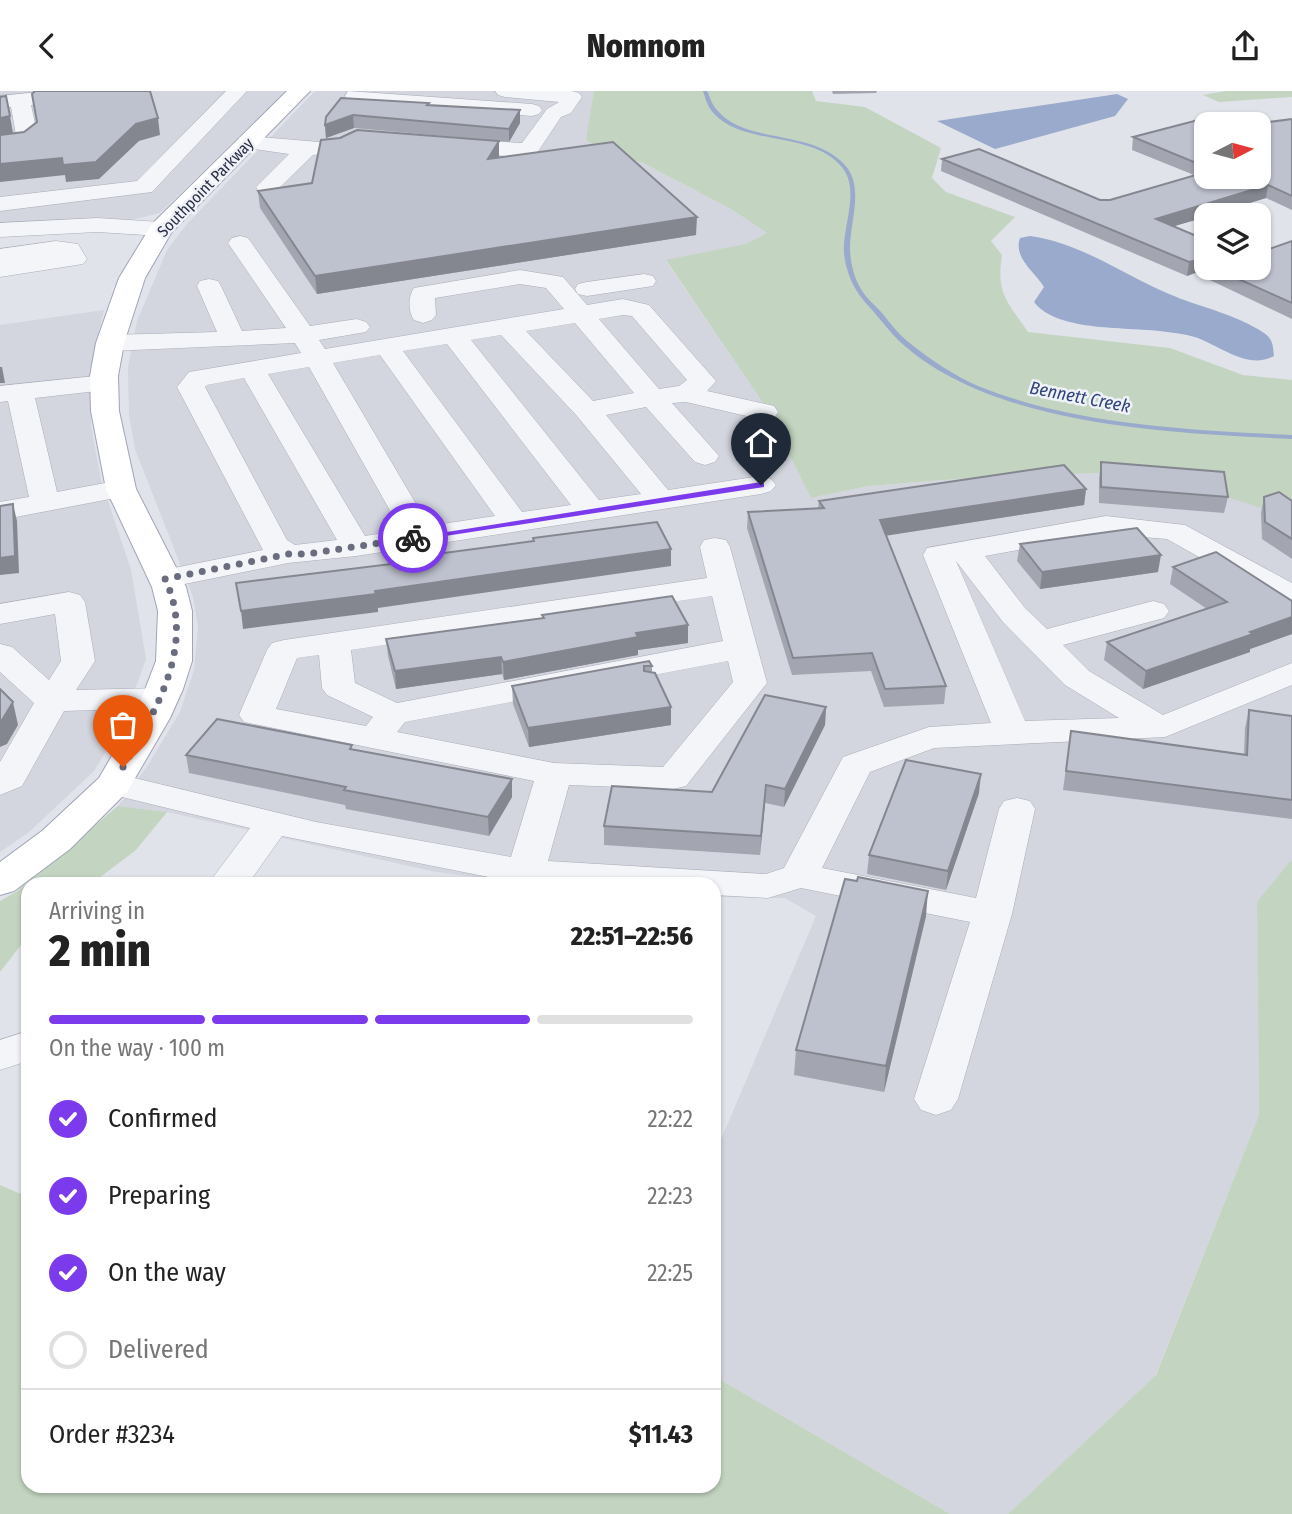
<!DOCTYPE html>
<html lang="en">
<head>
<meta charset="utf-8">
<style>
  :root { --surface:#fff; --page:#f2f2f2; --text:#222; --muted:#767676; --line:#e0e0e0; --accent:#7c3aed }
  body { margin:0; font-family:"Fira Sans Condensed",sans-serif; background:var(--page); color:var(--text); height:100vh; display:flex; flex-direction:column; font-size:26px; white-space:nowrap }
  * { box-sizing:border-box; margin:0 }
  p { font-size:23px; color:var(--muted) }
  .icon { flex:none; width:38px; height:38px; fill:none; stroke:currentColor; stroke-width:2; stroke-linecap:round; stroke-linejoin:round }
  .map { position:relative; flex:1; overflow:hidden }
  .panel { position:absolute; left:21px; top:786px; width:700px; height:616px; display:flex; flex-direction:column; background:var(--surface); border-radius:21px; box-shadow:0 2px 5px #0004 }
  .panel>* { flex:none }
  .needle { width:46px; rotate:84deg }
  .controls { position:absolute; left:1194px; top:21px; display:grid; gap:14px }
  .controls a { display:grid; place-items:center; width:77px; height:77px; border-radius:14px; background:var(--surface); box-shadow:0 2px 5px #0004; font-size:35px }
  .pin { position:absolute; display:grid; place-items:center; width:60px; height:60px; color:#fff; margin:-72px -30px; border-radius:50% 50% 50% 0; rotate:-45deg; box-shadow:0 0 7px #0007 }
  .pin .icon { rotate:45deg }
  .courier { position:absolute; display:grid; place-items:center; width:70px; height:70px; margin:-35px; border:5px solid #7c3aed; border-radius:50%; background:#fff; color:#222; box-shadow:0 2px 9px #0007 }
  .overview em { font-style:normal; font-weight:800 }
  .overview div { display:flex; flex-direction:column-reverse }
  .overview { display:flex; align-items:center; justify-content:space-between; height:119px; padding:0 28px }
  h1 { font-size:46px; font-weight:800; line-height:52px }
  .bar { display:grid; grid-template-columns:repeat(4,1fr); gap:10px 7px; align-content:center; height:84px; padding:0 28px }
  .bar i { height:9px; border-radius:5px; background:var(--line) }
  .bar .selected { background:var(--accent) }
  .bar p { grid-column:span 4 }
  .line { display:flex; align-items:center; gap:18px; padding:0 28px; border-top:2px solid var(--line) }
  .line div { flex:1 }
  ol { padding:0 28px; list-style:none }
  li { display:flex; align-items:center; gap:21px; height:77px }
  li p { margin-inline-start:auto }
  li .icon { padding:7px; border-radius:50%; background:var(--accent); color:#fff; stroke-width:4 }
  li:last-child { color:var(--muted) }
  li i { width:38px; height:38px; border:4px solid var(--line); border-radius:50% }
  header { display:flex; justify-content:space-between; align-items:center; height:91px; padding:0 28px; background:var(--surface); font-size:32px; font-weight:800 }
  .map>svg:first-child { display:block }
</style>
</head>
<body>
<header><svg class="icon" aria-label="back" viewBox="0 0 24 24"><path d="M15 5l-7 7 7 7"/></svg>Nomnom<svg class="icon" aria-label="share" viewBox="0 0 24 24"><path d="M12 15V3M7 8l5-5 5 5M5 13v7h14v-7"/></svg></header>
<div class="map">
<svg width="1292" height="1423" viewBox="0 0 1292 1423">
  <rect width="100%" height="100%" fill="#e1e3ea"/>
  <g fill="#d3d5df">
    <polygon points="0,0 286,0 160,122 128,130 0,134"/>
    <polygon points="315,0 594,0 587,49 613,65 643,72 731,118 767,142 745,153 666,170 765,315 811,407 868,395 970,387 1123,381 1200,397 1292,423 1292,768 1257,812 1259,1024 1155,1285 1008,1423 950,1423 714,1285 714,1065 816,825 785,807 714,806 714,793 532,793 436,781 167,721 118,715 148,674 180,621 194,579 198,536 193,506 135,358 129,324 128,276 137,230 167,159 187,133"/>
    <polygon points="104,219 90,280 91,335 101,389 131,479 146,568 122,634 94,680 29,741 0,761 0,234"/>
  </g>
  <g fill="#c3d5c1">
    <path d="M594,0H812L816,10L865,16L941,57L932,87L946,101L1015,126L991,150L1002,164C996,203 1007,210 1028,241L1170,257L1243,284L1292,289V423H1280L1200,397L1123,381L970,387L868,395L811,407L765,315L666,169L745,153L767,142L731,118L643,72L613,65L586,49Z"/>
    <polygon points="1226,0 1292,0 1292,6 1219,11 1203,4"/>
    <polygon points="118,715 167,721 136,759 91,793 28,793 28,845 0,881 0,810 16,801"/>
    <polygon points="1292,768 1292,1423 1008,1423 1156,1284 1259,1024 1257,811"/>
    <polygon points="0,1094 28,1106 28,1395 714,1395 714,1285 950,1423 0,1423"/>
  </g>
  <g fill="#9aaacc">
    <polygon points="1117,3 1128,8 1115,25 995,58 937,30"/>
    <path d="M1030,145C1079,151 1124,184 1169,203C1199,216 1236,223 1264,242C1273,248 1273,255 1274,265C1249,279 1221,256 1198,247C1189,244 1177,242 1167,241C1129,235 1058,242 1034,211L1044,196C1035,181 1013,167 1020,147Z"/>
  </g>
  <g fill="none" stroke-linecap="round" stroke-linejoin="round">
    <path fill="#9aaacc" fill-rule="evenodd" d="M703,0H707C710,6 712,14 717,19C745,53 808,38 842,71C866,93 850,129 850,157C850,170 854,187 861,198C866,207 875,214 882,222C891,233 899,244 911,253C931,269 955,285 978,295C1074,334 1190,339 1292,344V348C1171,342 992,336 899,250C891,242 885,234 878,226C870,216 861,208 855,197C849,187 845,173 844,162C842,135 862,97 840,74C808,39 739,56 711,19C707,14 705,6 703,0Z"/>
    <g stroke="#aaadb8" stroke-width="1">
      <g id="minor">
        <polygon points="48,0 118,0 115,4 108,6 31,14 38,46 27,56 0,59 0,47 16,44 11,16 0,17 0,5"/>
        <polygon points="226,0 247,0 152,101 0,120 0,106 137,90"/>
        <polygon points="348,0 532,13 539,15 542,19 539,23 532,25 355,11 348,9 345,5"/>
        <polygon points="495,0 572,0 579,2 582,6 571,22 561,26 537,62 515,66 443,59 440,54 443,49 451,48 522,52 547,18 559,11 505,6 498,4"/>
        <polygon points="354,40 372,43 376,47 372,51 358,53 333,62 313,64 275,101 259,101 256,96 289,63 240,56 237,51 240,46 248,45 319,51 337,48"/>
        <polygon points="97,127 161,131 169,133 173,138 169,143 161,145 97,141 0,146 0,132"/>
        <path d="M240,145L248,147L310,235L357,228L366,231L370,236L366,241L319,249L325,258L564,218L546,197L520,193L435,207L436,224L432,229L423,232L414,229C408,221 408,205 414,197L520,179L563,186L587,214L623,208L649,214L716,290L707,300L774,315L778,321L774,327L764,329L686,311L672,312L719,365L715,371L705,374L695,371L646,316L606,324L668,399L761,385L771,388L776,394L771,400L761,403L356,465L288,472L165,497L154,495L149,488L154,481L263,459L177,296L189,281L301,262L295,252L110,260L101,258L97,252L101,246L110,244L217,241L197,195L200,190L209,188L218,190L221,195L242,240L286,237L228,152L232,147ZM623,224L632,225L687,289L679,295L659,298L599,228ZM575,232L634,302L593,310L526,240ZM501,244L577,325L641,403L599,409L471,249ZM447,253L571,414L522,421L403,260ZM380,264L495,425L429,435L333,272ZM309,276L401,439L365,445L268,283ZM244,287L337,449L295,454L287,449L205,296L207,294Z"/>
        <polygon points="56,150 78,153 87,168 83,173 0,186 0,158"/>
        <polygon points="644,183 653,185 656,190 653,195 587,205 578,203 575,198 578,193 587,191"/>
        <polygon points="105,284 115,286 118,292 115,298 35,307 57,401 121,389 131,392 136,398 131,404 0,429 0,411 29,406 8,310 0,311 0,295"/>
        <path d="M1106,425L1185,434L1292,492V515L1281,512L1167,448L1106,443L985,465L1025,517L1047,538L1153,510L1164,513L1169,520L1164,527L1063,554L1089,580L1163,624L1292,572V594L1165,646L934,657L870,681L822,777L976,807L999,718L1004,710L1017,707L1030,710L1035,718L1012,823L958,1008L951,1019L936,1024L921,1019L914,1008L970,831L801,797L768,807L714,804V793H524L282,745L248,793H208L250,737L101,701L96,693L101,685L114,682L316,731L511,766L534,690L244,631L239,624L267,559L272,552L284,549L707,487L700,456L704,449L715,447L726,449L730,456L767,592L686,695L673,698L569,694L548,770L766,783L784,777L843,666L929,636L991,632L923,464L927,457ZM956,470L1003,531L1065,594L1119,627L1025,630ZM712,505L723,550L397,612L355,592L351,559ZM319,564L322,597L327,604L373,626L366,635L276,618L297,567ZM728,570L733,591L663,676L554,672L397,641L405,631Z"/>
        <polygon points="69,501 80,504 85,511 95,570 76,599 161,597 173,600 178,607 173,614 161,617 64,620 22,695 0,704 0,671 34,612 0,581 0,553 12,556 49,589 61,570 55,523 0,533 0,513"/>
        <polygon points="28,940 28,970 0,979 0,949"/>
      </g>
    </g>
    <g stroke="#9fa5b7" stroke-width="2">
      <polygon id="major" points="287,0 310,0 171,142 145,187 124,252 118,285 119,320 136,398 186,496 192,520 192,570 183,598 170,627 127,701 70,758 14,800 0,804 0,771 42,740 99,687 134,627 156,570 158,520 152,496 106,398 91,320 90,285 96,252 119,187 152,133"/>
    </g>
    <use href="#minor" fill="#f4f5f8" fill-rule="evenodd"/>
    <use href="#major" fill="#fff" fill-rule="evenodd"/>
  </g>
  <g fill="#a3a6b1" fill-rule="evenodd">
    <polygon points="832,0 877,0 876,2 833,3"/>
    <polygon points="429,12 429,14 520,19 520,32 509,51 354,37 326,47 325,34 326,26"/>
    <path d="M1237,27L1269,31L1292,28V119L1266,107L1174,135L1206,149V177H1258L1292,150V228L1195,182L1187,185L941,80L942,68L1100,109H1110L1194,84L1132,59L1133,46ZM1206,33L1258,86H1206Z"/>
    <polygon points="499,50 499,66 696,144 317,203 260,117 258,100 312,92"/>
    <polygon points="1101,371 1228,406 1224,422 1099,412 1099,388"/>
    <polygon points="1086,398 1084,414 886,444 946,595 944,613 884,616 871,580 792,584 747,437 748,421 818,417 819,410"/>
    <polygon points="1264,406 1292,410 1292,468 1262,448 1261,422"/>
    <polygon points="1020,453 1158,481 1040,498 1017,470"/>
    <polygon points="1173,476 1292,510 1292,543 1250,558 1250,561 1143,598 1104,569 1107,551 1207,518 1170,493"/>
    <polygon points="542,524 688,534 688,552 638,559 638,564 504,589 502,583 396,598 388,565 386,548 542,528"/>
    <polygon points="649,570 652,575 652,582 671,616 671,634 529,656 513,613 512,595"/>
    <polygon points="826,616 825,634 784,716 765,712 760,764 604,754 604,735 712,701"/>
    <polygon points="1249,619 1292,625 1292,728 1063,699 1071,640 1244,663 1245,637"/>
    <polygon points="353,658 512,706 489,745 346,718 345,714 189,682 186,664"/>
    <polygon points="979,702 946,799 867,783 869,764"/>
    <polygon points="857,790 926,825 884,1001 794,984 796,959"/>
  </g>
  <g fill="#858790">
    <polygon points="520,19 520,32 509,51 509,38"/>
    <polygon points="353,24 354,37 326,47 325,34"/>
    <polygon points="10,25 13,42 0,45 0,27"/>
    <polygon points="158,27 160,44 139,50 99,88 66,91 65,84 0,91 0,73"/>
    <polygon points="499,50 499,67 488,68"/>
    <polygon points="1268,94 1266,107 1210,124 1206,124 1206,126 1154,141 1156,128"/>
    <polygon points="697,126 696,144 317,203 315,185"/>
    <polygon points="1197,169 1195,182 1187,185 1189,171"/>
    <polygon points="0,276 2,276 5,292 0,292"/>
    <polygon points="1086,398 1084,414 878,446 880,429"/>
    <polygon points="13,413 17,430 19,482 0,484 0,467"/>
    <polygon points="671,458 671,475 378,517 378,521 243,538 241,520 375,500"/>
    <polygon points="1161,464 1158,481 1040,498 1042,481"/>
    <polygon points="1292,526 1292,543 1250,558 1250,561 1143,598 1146,580"/>
    <polygon points="688,534 688,552 638,559 638,564 504,589 503,571 636,542"/>
    <polygon points="501,566 502,583 396,598 395,580"/>
    <polygon points="13,611 18,634 7,653 0,656 0,630"/>
    <polygon points="671,616 671,634 529,656 528,637"/>
    <polygon points="826,616 825,634 784,716 785,698"/>
    <polygon points="981,683 979,702 946,799 948,780"/>
    <polygon points="512,688 512,706 489,745 488,726"/>
    <polygon points="766,694 765,712 760,764 761,745"/>
    <polygon points="928,800 926,825 884,1001 886,975"/>
  </g>
  <g fill="#bec1ce" stroke="#858790" stroke-width="2">
    <polygon points="35,0 150,0 158,27 136,33 96,71 63,74 62,67 0,73 0,44 24,41 37,31 32,3"/>
    <polygon points="6,5 10,25 0,27 0,6"/>
    <polygon points="341,7 429,12 427,14 520,19 509,38 353,24 325,34 326,26"/>
    <polygon points="1225,22 1237,27 1250,23 1269,31 1292,28 1292,105 1268,94 1156,128 1206,149 1206,173 1197,169 1189,171 942,68 979,58 1100,109 1110,109 1206,81 1206,86 1258,86 1258,33 1206,33 1206,76 1133,46"/>
    <polygon points="357,39 499,50 488,68 613,51 697,126 315,185 258,100 312,92 321,49 340,47"/>
    <polygon points="1292,150 1292,212 1214,177 1258,177 1258,162"/>
    <polygon points="1101,371 1224,381 1228,406 1101,396"/>
    <polygon points="1064,374 1086,398 880,429 946,595 885,598 872,562 793,567 748,421 824,417 819,410"/>
    <polygon points="1279,401 1292,410 1292,448 1265,431 1264,406"/>
    <polygon points="13,413 15,465 0,467 0,415"/>
    <polygon points="657,431 671,458 375,500 376,503 241,520 236,492 408,471 406,467 534,450 533,447"/>
    <polygon points="1137,437 1161,464 1042,481 1020,453"/>
    <polygon points="1216,461 1292,510 1292,526 1250,541 1253,543 1146,580 1107,551 1227,511 1173,476"/>
    <polygon points="672,505 688,534 636,542 638,546 503,571 501,566 395,580 386,548 544,527 542,524"/>
    <polygon points="649,570 652,575 644,575 644,580 655,582 671,616 528,637 512,595"/>
    <polygon points="0,598 13,611 2,629 0,630"/>
    <polygon points="765,604 826,616 785,698 766,694 761,745 604,735 612,695 712,701"/>
    <polygon points="1249,619 1292,625 1292,709 1066,680 1071,640 1247,664"/>
    <polygon points="217,628 352,654 350,658 512,688 488,726 344,699 346,696 186,664"/>
    <polygon points="906,669 981,683 948,780 869,764"/>
    <polygon points="858,786 928,800 886,975 796,959 845,788 857,790"/>
  </g>
  <polygon fill="#7c3aed" points="761,391 764,392 764,396 413,450 409,447"/>
  <g fill="none" stroke-linecap="round" stroke-linejoin="round">
    <path stroke="#696d7d" stroke-width="7" stroke-dasharray="0 12.6" d="M123,676C155,620 197,555 165,488L288,463H307L413,447"/>
  </g>
  <g text-anchor="middle" stroke-width="5" stroke-linejoin="round" paint-order="stroke">
    <g font-size="16" fill="#282e43" stroke="#f0f2f8">
      <text transform="translate(205 96) rotate(-46)" y="6">Southpoint Parkway</text>
    </g>
    <g font-size="18" font-style="italic" fill="#2f457a" stroke="#f0f2f8">
      <text transform="translate(1080 306) rotate(11)" y="6">Bennett Creek</text>
    </g>
  </g>
</svg>
<div class="controls">
<a><svg class="needle" viewBox="-14 -14 28 28"><path d="M0-13l5 13h-10z" fill="#e53935"/><path d="M0 13l5-13h-10z" fill="#767676"/></svg></a>
<a><svg class="icon" aria-label="layers" viewBox="0 0 24 24"><path d="M12 4l9 5-9 5-9-5zM3 14l9 5 9-5"/></svg></a>
</div>
<div class="pin" style="left:123px;top:676px;background:#ea580c"><svg class="icon" aria-label="bag" viewBox="0 0 24 24"><path d="M5 8h14l-1 12H6zM9 8a3 3 0 0 1 6 0"/></svg></div>
<div class="pin" style="left:761px;top:394px;background:#1f2937"><svg class="icon" aria-label="home" viewBox="0 0 24 24"><path d="M3 11l9-7 9 7M6 9v11h12V9"/></svg></div>
<div class="courier" style="left:413px;top:447px"><svg class="icon" aria-label="bike" viewBox="0 0 24 24"><circle cx="6" cy="16" r="4"/><circle cx="18" cy="16" r="4"/><path d="M6 16l4-8h5l3 8M10 8l3 8H6M13 5h3"/></svg></div>
<section class="panel">
<div class="overview"><div><h1>2 min</h1><p>Arriving in</p></div><em>22:51–22:56</em></div>
<div class="bar"><i class="selected"></i><i class="selected"></i><i class="selected"></i><i></i><p>On the way · 100 m</p></div>
<ol>
<li><svg class="icon" aria-label="check" viewBox="0 0 24 24"><path d="M5 12l5 5 9-10"/></svg>Confirmed<p>22:22</p></li>
<li><svg class="icon" aria-label="check" viewBox="0 0 24 24"><path d="M5 12l5 5 9-10"/></svg>Preparing<p>22:23</p></li>
<li><svg class="icon" aria-label="check" viewBox="0 0 24 24"><path d="M5 12l5 5 9-10"/></svg>On the way<p>22:25</p></li>
<li><i></i>Delivered</li>
</ol>
<div class="line" style="height:91px"><div>Order #3234</div><b>$11.43</b></div>
</section>
</div>
</body>
</html>
